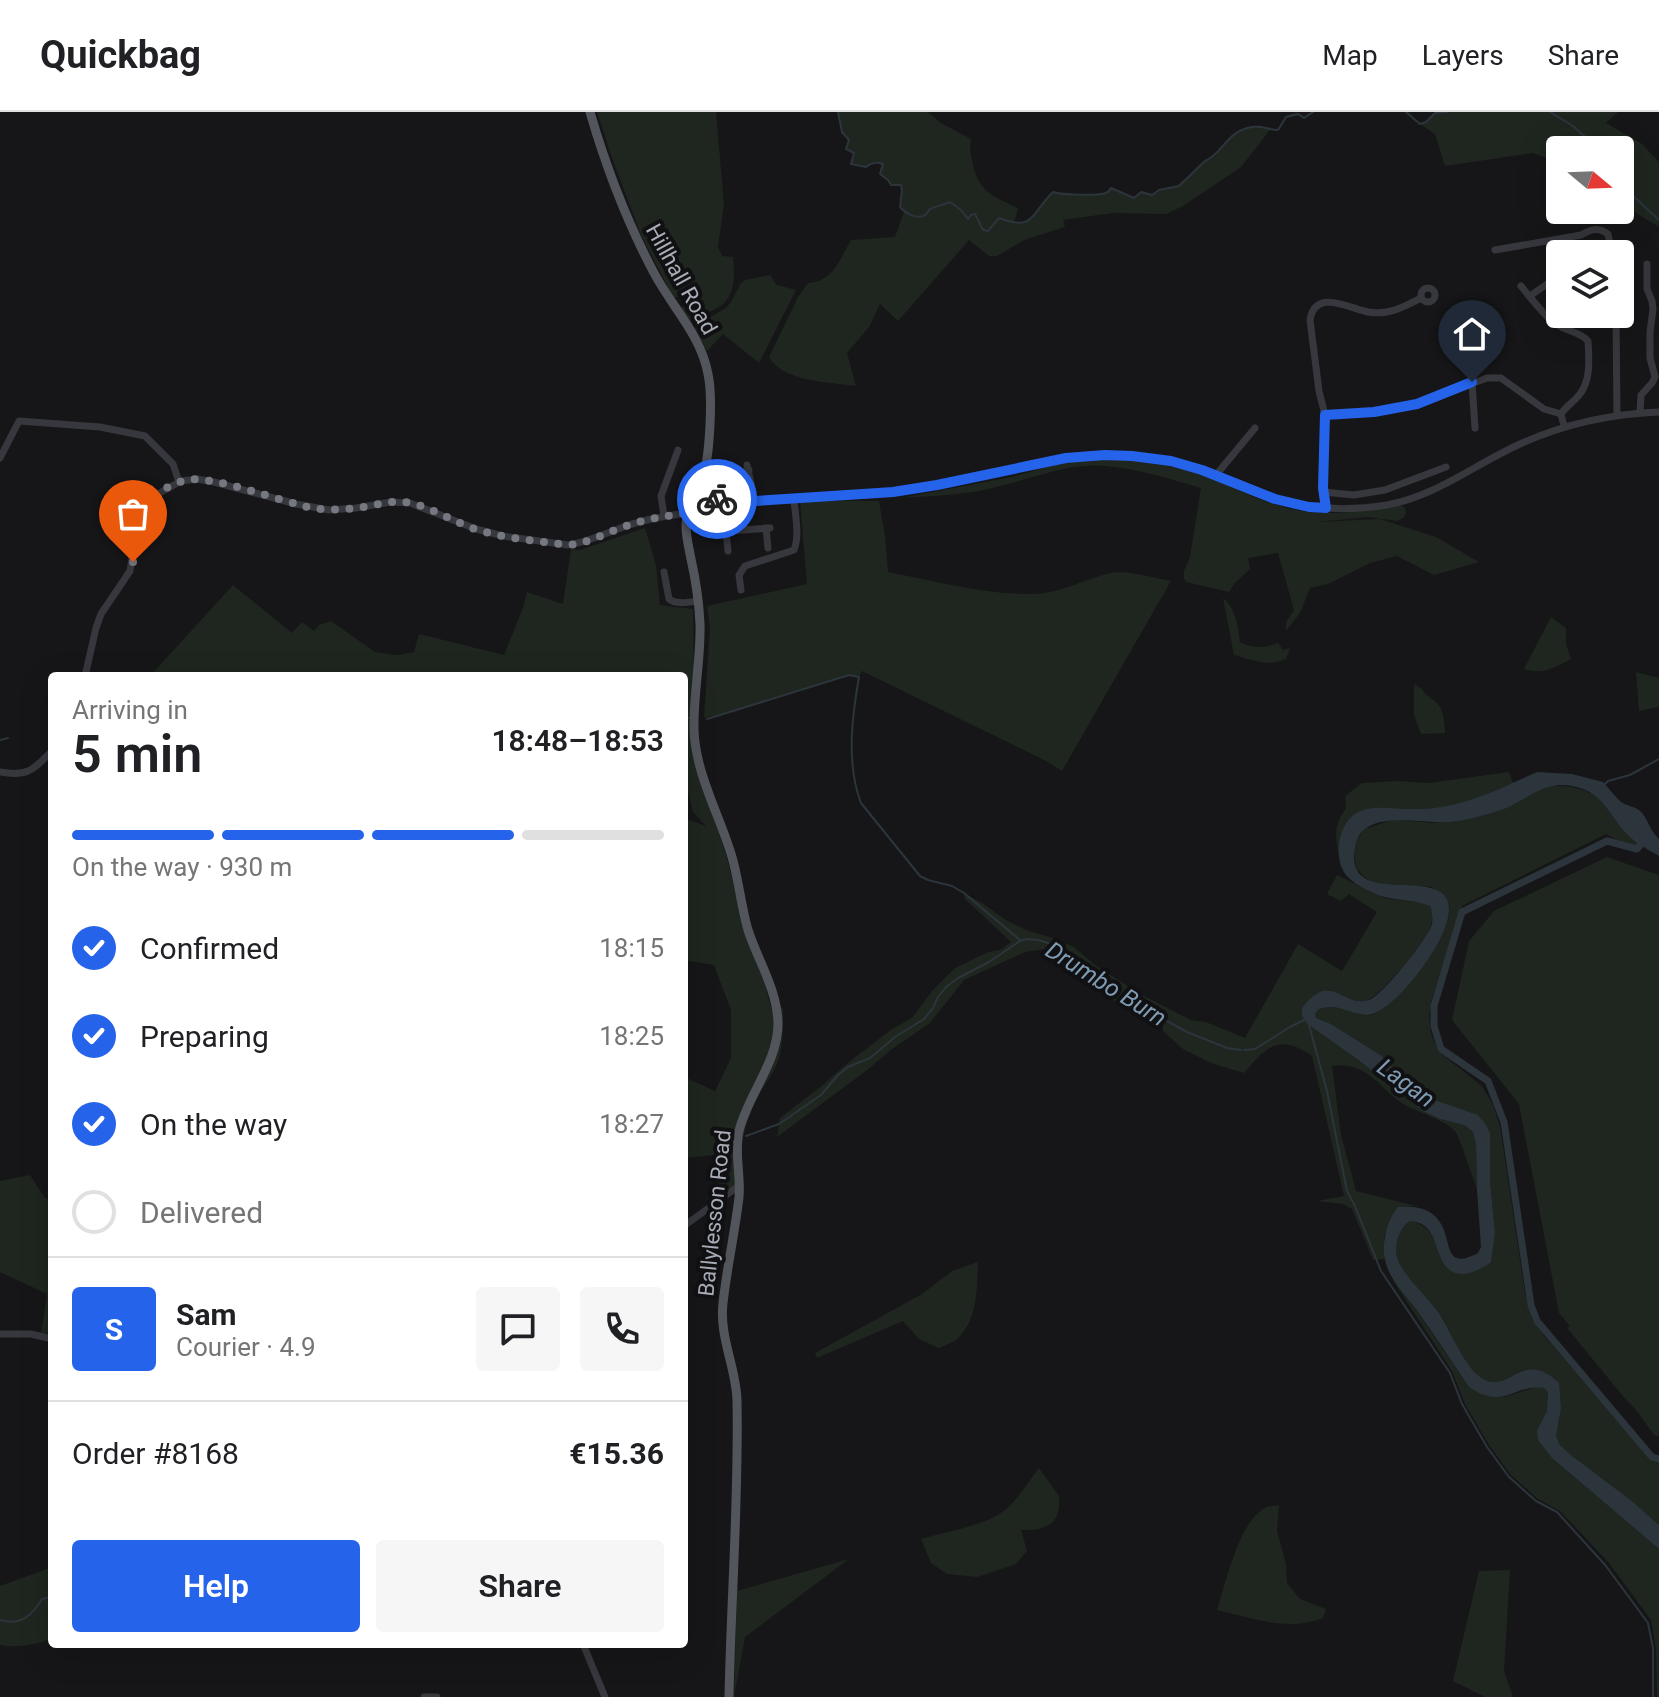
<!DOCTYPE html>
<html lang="en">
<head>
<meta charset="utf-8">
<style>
  :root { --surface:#fff; --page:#f6f6f6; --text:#202124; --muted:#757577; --line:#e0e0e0; --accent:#2563eb }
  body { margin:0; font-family:Roboto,sans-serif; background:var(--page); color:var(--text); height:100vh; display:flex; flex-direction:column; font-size:30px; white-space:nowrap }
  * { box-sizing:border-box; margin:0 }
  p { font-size:26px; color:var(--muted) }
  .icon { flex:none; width:44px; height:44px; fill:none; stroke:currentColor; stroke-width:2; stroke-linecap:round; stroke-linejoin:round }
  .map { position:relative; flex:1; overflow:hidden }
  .drawer { position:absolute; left:48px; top:560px; width:640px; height:976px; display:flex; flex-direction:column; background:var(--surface); border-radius:8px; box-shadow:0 8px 32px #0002 }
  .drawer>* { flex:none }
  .needle { width:52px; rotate:109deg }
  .controls { position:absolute; left:1546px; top:24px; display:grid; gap:16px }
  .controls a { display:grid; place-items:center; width:88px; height:88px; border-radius:8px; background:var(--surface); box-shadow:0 8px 32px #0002; font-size:40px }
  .pin { position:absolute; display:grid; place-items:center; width:68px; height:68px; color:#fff; margin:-82px -34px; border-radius:50% 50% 50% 0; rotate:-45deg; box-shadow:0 0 8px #0007 }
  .pin .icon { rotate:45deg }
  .courier { position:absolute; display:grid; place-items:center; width:80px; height:80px; margin:-40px; border:6px solid #2563eb; border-radius:50%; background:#fff; color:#222; box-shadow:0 2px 10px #0007 }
  .headline em { font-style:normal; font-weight:600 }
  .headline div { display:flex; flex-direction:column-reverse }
  .headline { display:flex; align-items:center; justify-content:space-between; height:136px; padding:0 24px }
  h1 { font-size:52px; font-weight:600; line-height:60px }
  .bar { display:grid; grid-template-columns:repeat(4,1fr); gap:12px 8px; align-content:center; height:96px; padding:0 24px }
  .bar i { height:10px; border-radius:6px; background:var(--line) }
  .bar .active { background:var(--accent) }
  .bar p { grid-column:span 4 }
  .line { display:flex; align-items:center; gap:20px; padding:0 24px; border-top:2px solid var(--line) }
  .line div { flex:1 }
  .round { display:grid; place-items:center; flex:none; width:84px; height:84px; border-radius:8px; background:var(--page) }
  ol { padding:0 24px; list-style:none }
  li { display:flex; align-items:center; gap:24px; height:88px }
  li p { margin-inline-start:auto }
  li .icon { padding:8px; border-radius:50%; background:var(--accent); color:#fff; stroke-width:4 }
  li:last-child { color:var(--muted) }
  li i { width:44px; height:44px; border:4px solid var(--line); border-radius:50% }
  .action { display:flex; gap:16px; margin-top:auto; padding:16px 24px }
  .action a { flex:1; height:92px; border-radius:8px; background:var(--accent); color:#fff; font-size:32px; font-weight:600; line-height:92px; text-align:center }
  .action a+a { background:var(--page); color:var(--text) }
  header { display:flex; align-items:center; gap:48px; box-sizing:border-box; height:112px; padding:0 40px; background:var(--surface); border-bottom:2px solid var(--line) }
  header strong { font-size:38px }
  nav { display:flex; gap:44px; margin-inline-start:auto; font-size:28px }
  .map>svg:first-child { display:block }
</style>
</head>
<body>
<header>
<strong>Quickbag</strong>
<nav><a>Map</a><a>Layers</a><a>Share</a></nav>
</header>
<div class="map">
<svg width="1659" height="1585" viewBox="0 0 1659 1585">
  <rect width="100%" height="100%" fill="#161618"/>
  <g fill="#1e261f">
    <path d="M597,0H716L724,92L718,135L722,144L733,145C736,172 734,194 704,201L679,185H673L641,123L612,46Z"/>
    <path d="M838,0H928L941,11L971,27C969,37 971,44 973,53C979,80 994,85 1018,96L1014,111C1036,111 1039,94 1053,80C1061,83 1099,84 1106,81C1109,80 1110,78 1111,76L1134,86L1141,80L1152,83L1159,78L1179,74L1205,49L1211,47L1231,24L1249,15L1258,14L1270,18L1241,55L1183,94L1166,102L1113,101L1063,108L1065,115L1024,128L997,144H989L969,128L898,209L880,192L869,215L847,241L856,274C830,270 782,270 769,245L798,185L808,171C834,169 839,148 851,128L895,125L904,100L900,95L902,78L901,74L891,73L888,68L880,62L882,52C876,49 871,51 866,55L851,52L854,41L846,37L849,28L842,20Z"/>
    <polygon points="1441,0 1618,0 1606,11 1642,32 1659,50 1659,115 1620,91 1620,38 1560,38 1560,51 1533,41 1445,54 1435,22 1420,12 1426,10 1435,1 1441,2"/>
    <polygon points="770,163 777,173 796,178 759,251 723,222 707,239 694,214 680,197 683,194 705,208 726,196 731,190 741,171 745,168"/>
    <path d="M1090,347C1120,347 1152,348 1182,356C1219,367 1253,388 1291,397C1326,405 1365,400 1401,393L1405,396L1406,401L1403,406L1397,409L1368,405L1316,410L1380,407L1436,425L1479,450L1434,463L1397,444L1370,451L1328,472L1310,476L1300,501L1286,519V510L1294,498L1278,441L1248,446L1250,457L1234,472L1229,480L1186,470L1184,466V459L1190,445L1201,376C1169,367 1137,356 1104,354C1069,351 1034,366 1000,374C969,383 934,384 901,386L1011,365L1051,354Z"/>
    <path d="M800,389H879L885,424L888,460C936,469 985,483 1034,482C1061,481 1084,467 1111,461C1127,458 1154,466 1171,469L1062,659L1048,650L862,559L859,565L849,563L752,594L704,606L710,516L707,494L807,472Z"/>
    <path d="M645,416L656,453L660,493L693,497L694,555L689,615L693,644L727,746L748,831L765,872L772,899L783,896C783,914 784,937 776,954C772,963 765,972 760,981C745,1008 739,1031 743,1061L735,1074L710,1091L707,1087C720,1070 721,1063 715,1043L684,1046V965L715,979L731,946V898L714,853L689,849L684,850V706L706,714L693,700L684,662V564H150L233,473L292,521L302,510L314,519L319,513L331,509L375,540L397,543L414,540L419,522L504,543L523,496L527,480L563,492L571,437L580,438Z"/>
    <path d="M1223,486C1236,497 1238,513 1240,530C1253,537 1265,536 1278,531L1283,538L1290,536L1286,547C1269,555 1252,548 1234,543Z"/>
    <path d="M1551,505L1566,516V532L1571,547C1554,556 1543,563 1524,557Z"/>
    <polygon points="1636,560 1659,566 1659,595 1639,599"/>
    <path d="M1414,572L1421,576C1426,585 1435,587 1440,595C1444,602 1445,613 1445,621L1421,622L1414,603Z"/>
    <path d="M1509,660L1513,671C1493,679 1472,690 1452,694C1424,700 1395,695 1368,698L1340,728V749C1336,726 1332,716 1346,696L1345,684L1362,671L1397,669L1429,671Z"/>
    <path d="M1551,674C1613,673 1600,705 1639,731L1636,734L1624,732L1606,722L1462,794L1432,887L1429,904L1431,922L1439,940L1482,974L1493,993L1500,1014L1525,1181L1532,1207L1545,1225L1650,1345L1659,1350V1413L1632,1389L1571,1343L1560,1333L1556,1324L1561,1297L1558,1271C1522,1236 1510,1280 1485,1268C1463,1257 1453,1221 1440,1202C1428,1185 1404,1167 1398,1148C1393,1135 1399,1117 1410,1109C1431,1112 1437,1133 1444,1151L1491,1150L1495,1121L1490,1069V1021L1422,981L1403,967L1382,944L1331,912L1316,906L1315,902L1319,897C1323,896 1327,895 1331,895C1345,895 1361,907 1374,902C1399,891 1445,830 1449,803C1450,799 1449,795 1449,791L1432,775L1383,772L1373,770L1363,764L1356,755L1354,738L1357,727L1365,717L1394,707L1431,711L1450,710L1475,706L1498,699L1535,679Z"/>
    <polygon points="1607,745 1659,763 1659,1325 1654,1323 1637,1299 1622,1283 1567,1216 1570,1214 1559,1201 1519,992 1452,908 1469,829 1494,799"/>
    <path d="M1337,763C1353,770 1368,781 1385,786C1400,790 1413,787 1430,794C1432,800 1433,806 1431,813C1427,828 1379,887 1365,889C1353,891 1339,882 1328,878L1302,904L1306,911L1357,947L1407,987L1440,1007L1464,1013L1473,1020L1476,1032L1477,1077C1473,1067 1460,1026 1455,1019C1446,1009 1418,1000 1405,993C1379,977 1369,949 1332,954L1341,1023L1356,1079L1416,1094L1398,1095L1384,1124V1147L1373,1148L1352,1097L1343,1092L1317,1089L1344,1084L1312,944C1279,921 1266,935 1244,961L1211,951L1183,937L1163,919V912L1118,892L1055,841L1046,837L1025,840L964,868L930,911L892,937L866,959L777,1025L780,1006L819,976L849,950L892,917L912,906L932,879L955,856L986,841L1002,837L1011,830L965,787L964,781L985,793L1006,808L1026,818L1056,827L1074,835L1095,853L1142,883L1191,908L1206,910L1245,926L1298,832L1342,859L1377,800L1349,782L1341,789L1327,782Z"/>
    <polygon points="30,1063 44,1085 52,1090 52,1222 41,1221 47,1182 0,1160 0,1069"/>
    <path d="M978,1150C977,1175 978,1210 956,1228C951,1231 944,1234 939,1236L919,1227L903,1209L817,1246L815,1241L922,1182L952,1159Z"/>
    <polygon points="1392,1167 1405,1182 1469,1275 1504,1285 1537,1275 1544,1275 1548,1280 1547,1299 1537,1318 1552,1346 1659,1437 1659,1585 1657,1585 1656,1537 1651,1508 1609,1451 1560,1399 1538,1387 1511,1363 1489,1333 1465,1292 1452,1259"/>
    <path d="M1039,1356L1059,1384C1062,1412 1046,1419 1021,1418L1027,1439L1016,1452L977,1465L947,1462L931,1451L921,1427C942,1421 984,1413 1001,1401C1017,1390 1027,1371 1039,1356Z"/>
    <path d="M1279,1393L1277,1419L1286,1452L1287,1471L1300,1487L1326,1497L1323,1506C1288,1520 1252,1506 1217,1498C1226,1471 1239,1407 1267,1395C1267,1395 1278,1393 1279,1393Z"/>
    <polygon points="849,1447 745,1525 734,1585 737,1479"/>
    <path d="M52,1455V1527C33,1533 19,1536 0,1533V1474Z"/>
    <polygon points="1510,1458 1504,1559 1513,1585 1485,1585 1453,1569 1479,1459"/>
  </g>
  <path fill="#2c353c" d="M1537,660L1572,662L1603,670C1609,677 1614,683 1621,690C1627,694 1634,694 1640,699C1648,706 1649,718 1659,727V744C1649,738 1637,732 1629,724C1612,709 1606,686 1583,677C1545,663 1529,689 1498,699C1483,704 1467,708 1451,710C1424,713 1362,694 1355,735C1345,792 1419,761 1443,782C1468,805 1408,879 1388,893C1384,896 1377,901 1372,902C1360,906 1344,895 1331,895C1327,895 1323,896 1319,897L1315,902L1316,906L1331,912L1382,944L1403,967L1422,981L1437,989L1478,1003L1486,1013L1490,1021V1069L1495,1121L1491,1150C1478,1160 1456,1170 1444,1152C1437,1141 1436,1126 1427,1116C1422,1111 1417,1110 1410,1109C1399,1116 1393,1135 1398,1148C1404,1164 1425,1183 1436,1197C1451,1216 1463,1257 1485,1268C1510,1280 1523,1236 1559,1271L1561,1297L1556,1324L1560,1333L1571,1343L1632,1389L1659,1413V1437L1552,1346L1538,1328L1537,1318L1547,1299L1548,1280L1544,1276C1513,1272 1504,1299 1469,1275C1451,1249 1434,1222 1415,1196C1404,1181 1389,1167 1385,1148C1381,1132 1387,1108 1398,1095C1413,1094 1430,1095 1439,1109C1453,1127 1442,1160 1478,1141L1481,1135L1477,1078L1476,1032L1473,1020L1464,1013L1440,1007L1423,999L1357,947L1306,911L1302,904V896C1333,857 1341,897 1369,888C1382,884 1428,826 1432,812C1433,806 1432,800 1430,794C1410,786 1390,790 1371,780C1362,776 1352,770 1346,763C1333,747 1338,713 1355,702C1371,691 1397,698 1415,697C1461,697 1496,678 1537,660Z"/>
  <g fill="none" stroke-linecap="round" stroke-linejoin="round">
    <g stroke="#2c353c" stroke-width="2">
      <path d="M838,0L842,20L849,28L846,37L854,41L851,52L866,55C871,51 876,49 883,52L880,62L888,68L891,73H901L902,78L900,95C905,101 917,108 925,103C927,102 928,99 930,97C935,94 944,93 950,90L961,98L968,107L971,103L975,102L983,118L988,119L999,106C1035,120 1031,101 1053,80C1061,83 1099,84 1106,81C1109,80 1110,78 1111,76L1134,86L1141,80L1152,83L1159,78L1179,74L1205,49C1223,42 1226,19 1252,15C1261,13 1269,18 1278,18L1286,5L1298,2L1304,6L1313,0"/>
      <polyline points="1406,0 1420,12 1426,10 1435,1 1447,0"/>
      <polyline points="1550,0 1573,14 1584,24 1597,31 1601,38"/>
      <polyline points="1620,70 1629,80 1659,108"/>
      <polyline points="684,603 689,606"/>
      <path d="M707,607L849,563L859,565C852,605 846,652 861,691L920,764L928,768L952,774L964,781L1020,828"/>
      <polyline points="0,628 8,626"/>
      <polyline points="1603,674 1608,669 1630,663 1659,647"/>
      <polyline points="1309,913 1327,979 1347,1079 1355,1094 1381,1159 1450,1261 1462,1292 1487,1335 1509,1365 1536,1389 1557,1400 1606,1454 1648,1511 1653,1536 1653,1585"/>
      <polyline points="1244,938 1255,937 1290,915 1306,907"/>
      <polyline points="746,1024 779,1012 821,983 838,963 848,955 870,946 895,925 924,907 933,896 938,885 946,875 958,866 989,850 1020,829 1027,827 1038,828 1051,832 1116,881 1187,920 1227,936 1241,938"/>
      <polyline points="717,1048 733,1034"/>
      <path d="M0,1508C20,1514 32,1504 42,1487L52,1485"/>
    </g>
    <polyline stroke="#2c353c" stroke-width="7" points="1645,727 1637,737 1607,729 1462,800 1434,894 1434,914 1441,937 1488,969 1504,1010 1531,1193 1537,1209 1652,1345 1659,1347"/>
    <g stroke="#37383d" stroke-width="7">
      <path d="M1495,138L1581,123C1591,117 1598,115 1608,122L1612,142"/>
      <path d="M1521,174C1531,186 1541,200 1553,210C1564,219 1579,219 1588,229C1589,246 1591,268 1580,282C1574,290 1566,294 1561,302L1564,314"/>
      <circle cx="1428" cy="183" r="7"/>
      <polyline points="1530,184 1547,172 1560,167"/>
      <polyline points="1616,202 1617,303"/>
      <polyline points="1472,270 1475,316"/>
      <polyline points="1640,301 1641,283 1652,271 1655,265 1650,246 1650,220 1653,197 1652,189 1647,177 1647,152"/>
      <polyline points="1325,303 1374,300 1417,292 1487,266 1501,266 1544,297 1561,302"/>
      <polyline points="0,346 19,309 100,315 145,324 173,352 179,370"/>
      <polyline points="747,353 755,389"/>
      <polyline points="1216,363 1255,316"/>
      <polyline points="714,368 749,358"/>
      <polyline points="1323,380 1354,383 1385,378 1446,355"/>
      <path d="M696,384C732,391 768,388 805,386C839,384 874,384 907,378C929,375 951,370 973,366C1018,356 1064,341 1110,343C1136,344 1162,346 1188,354C1213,361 1236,374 1261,383C1302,397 1344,400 1387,393C1436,384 1474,353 1518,333C1563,312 1610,302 1659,300"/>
      <polyline points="742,389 744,418"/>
      <path d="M1326,396L1323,376L1325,303L1319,279L1310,208C1315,176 1349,196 1368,200C1373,201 1381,201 1387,200C1399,198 1411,191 1421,186"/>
      <polyline points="664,404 661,384 678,338"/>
      <polyline points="766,416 768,436"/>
      <polyline points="726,419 728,439"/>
      <polyline points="713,420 770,416"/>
      <path d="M664,460L669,487C676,493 689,490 699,489"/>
      <path d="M741,478L739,463L745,454L794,438C800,422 795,403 794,387"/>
      <path d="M85,564L96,516L101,502L130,459L137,412L141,401L156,383L181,369L197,367L214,370L296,392L329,398L356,396L391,390L410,391L476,417L503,424L568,433C586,431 601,423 618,417C640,408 664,404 688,401"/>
      <path d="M0,660C28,665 33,658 52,639"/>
      <polyline points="684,1114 740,1073"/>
      <polyline points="0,1222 31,1222 52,1227"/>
      <polyline points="583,1532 605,1585"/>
      <polyline points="424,1585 437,1585"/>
    </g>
    <path stroke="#53555c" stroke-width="9" d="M590,0C606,55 627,110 654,161C672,195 701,223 708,262C713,285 710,346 702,368C697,383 686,398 686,414C686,425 689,436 691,447C696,469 699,490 700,512C701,548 693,583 694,619C696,663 720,704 732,745C739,769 741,794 748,818C758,849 777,877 778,911C778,951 748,982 739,1019C734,1041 741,1063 739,1085C735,1120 727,1155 723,1191C719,1225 736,1255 737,1288C739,1387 731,1486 729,1585"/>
  </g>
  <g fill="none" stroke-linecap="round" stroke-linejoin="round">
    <path stroke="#757880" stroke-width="8" stroke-dasharray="0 14.4" d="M133,450C135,412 141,382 183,369C208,360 283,391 313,396C327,398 342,398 356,396C374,394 392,387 410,391C434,396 455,411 478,418C507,427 538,429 568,433C586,432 601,423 618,417C640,408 664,404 688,401L696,384L717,387"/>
    <polyline stroke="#2563eb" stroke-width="10" points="717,387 755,389 893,380 937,373 1066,346 1105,343 1132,344 1171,349 1202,358 1275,387 1309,395 1326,396 1323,376 1325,303 1374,300 1417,292 1472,270"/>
  </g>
  <g text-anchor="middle" stroke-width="8" stroke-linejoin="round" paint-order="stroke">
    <g font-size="22" fill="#a8adb8" stroke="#111113">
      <text transform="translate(682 167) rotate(61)" y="8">Hillhall Road</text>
      <text transform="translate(714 1101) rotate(-84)" y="8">Ballylesson Road</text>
    </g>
    <g font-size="24" font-style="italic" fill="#7f9bb3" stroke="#111113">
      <text transform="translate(1106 872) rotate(32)" y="8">Drumbo Burn</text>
      <text transform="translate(1406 971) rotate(36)" y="8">Lagan</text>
    </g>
  </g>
</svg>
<div class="controls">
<a><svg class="needle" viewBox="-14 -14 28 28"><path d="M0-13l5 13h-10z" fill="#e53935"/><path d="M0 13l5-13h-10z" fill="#757577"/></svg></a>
<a><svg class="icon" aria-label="layers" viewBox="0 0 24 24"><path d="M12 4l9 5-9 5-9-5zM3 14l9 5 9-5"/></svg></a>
</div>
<div class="pin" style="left:133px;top:450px;background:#ea580c"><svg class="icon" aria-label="bag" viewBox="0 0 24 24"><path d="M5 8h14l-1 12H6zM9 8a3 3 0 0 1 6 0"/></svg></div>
<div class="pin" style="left:1472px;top:270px;background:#1f2937"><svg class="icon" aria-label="home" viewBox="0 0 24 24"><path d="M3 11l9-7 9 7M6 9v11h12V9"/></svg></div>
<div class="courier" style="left:717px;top:387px"><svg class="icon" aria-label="bike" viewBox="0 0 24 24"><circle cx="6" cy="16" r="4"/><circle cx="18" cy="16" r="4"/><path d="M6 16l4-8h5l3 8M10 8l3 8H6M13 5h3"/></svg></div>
<section class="drawer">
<div class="headline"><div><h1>5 min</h1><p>Arriving in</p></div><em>18:48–18:53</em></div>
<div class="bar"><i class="active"></i><i class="active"></i><i class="active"></i><i></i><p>On the way · 930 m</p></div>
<ol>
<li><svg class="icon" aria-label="check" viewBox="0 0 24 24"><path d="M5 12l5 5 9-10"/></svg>Confirmed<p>18:15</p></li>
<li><svg class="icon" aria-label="check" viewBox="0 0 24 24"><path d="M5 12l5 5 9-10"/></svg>Preparing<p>18:25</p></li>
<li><svg class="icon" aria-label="check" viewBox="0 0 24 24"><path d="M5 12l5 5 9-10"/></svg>On the way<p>18:27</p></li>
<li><i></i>Delivered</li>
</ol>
<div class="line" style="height:144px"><b class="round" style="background:var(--accent);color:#fff">S</b><div><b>Sam</b><p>Courier · 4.9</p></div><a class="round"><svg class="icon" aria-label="chat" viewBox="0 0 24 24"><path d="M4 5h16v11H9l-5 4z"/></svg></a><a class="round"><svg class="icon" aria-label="phone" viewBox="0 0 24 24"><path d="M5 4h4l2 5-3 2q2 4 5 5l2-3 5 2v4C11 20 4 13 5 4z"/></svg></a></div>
<div class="line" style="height:104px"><div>Order #8168</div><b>€15.36</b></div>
<div class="action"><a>Help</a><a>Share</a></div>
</section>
</div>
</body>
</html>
